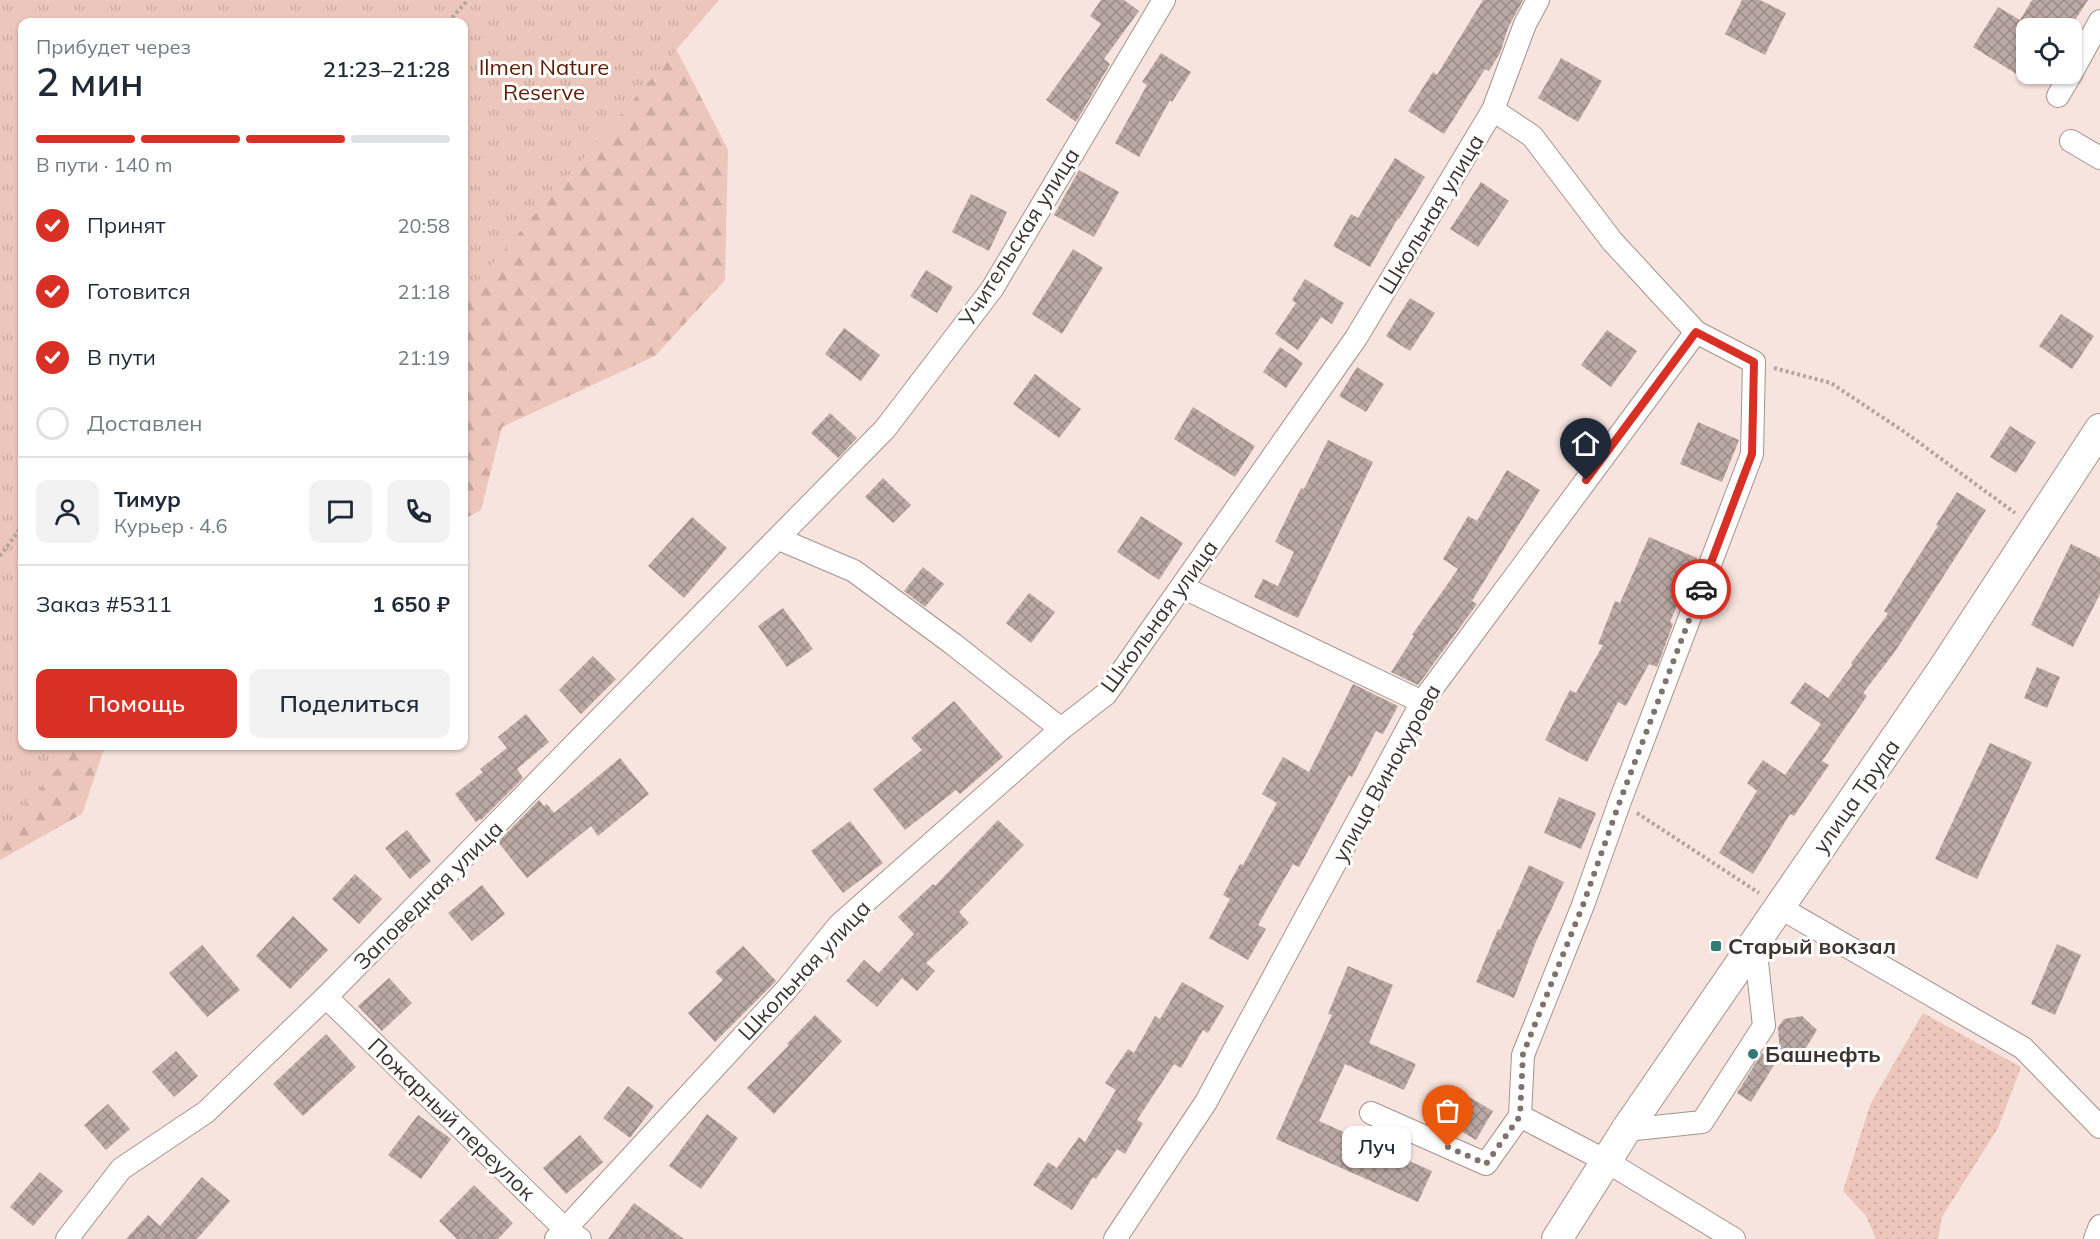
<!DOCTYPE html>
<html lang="ru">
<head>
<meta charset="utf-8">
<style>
  :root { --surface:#fff; --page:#f2f2f3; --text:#1f2937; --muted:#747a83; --line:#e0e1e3; --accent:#d93025 }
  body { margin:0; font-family:Mulish,sans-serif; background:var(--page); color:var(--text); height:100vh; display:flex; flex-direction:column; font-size:22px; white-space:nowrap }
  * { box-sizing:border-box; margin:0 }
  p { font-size:20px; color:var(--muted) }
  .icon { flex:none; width:33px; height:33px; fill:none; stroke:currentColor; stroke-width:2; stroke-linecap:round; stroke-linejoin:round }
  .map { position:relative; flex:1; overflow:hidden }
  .details { position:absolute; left:18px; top:18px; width:450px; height:732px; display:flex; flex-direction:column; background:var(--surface); border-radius:12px; box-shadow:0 2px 4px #0004 }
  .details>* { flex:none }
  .tools { position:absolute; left:2016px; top:18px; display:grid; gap:12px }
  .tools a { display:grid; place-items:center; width:66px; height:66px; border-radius:12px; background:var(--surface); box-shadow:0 2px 4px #0004; font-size:30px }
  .pin { position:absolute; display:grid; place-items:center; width:51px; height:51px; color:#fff; margin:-62px -26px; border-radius:50% 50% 50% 0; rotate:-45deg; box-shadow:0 0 6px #0007 }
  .pin .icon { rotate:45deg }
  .courier { position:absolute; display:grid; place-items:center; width:60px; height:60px; margin:-30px; border:4px solid #d93025; border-radius:50%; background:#fff; color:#222; box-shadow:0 2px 8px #0007 }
  .bubble { position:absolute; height:42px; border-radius:12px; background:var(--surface); box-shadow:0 2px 4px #0004; font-size:20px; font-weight:600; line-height:42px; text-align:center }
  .headline em { font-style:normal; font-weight:600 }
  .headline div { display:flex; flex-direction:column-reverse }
  .headline { display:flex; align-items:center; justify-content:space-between; height:102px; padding:0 18px }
  h1 { font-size:39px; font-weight:600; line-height:45px }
  .bar { display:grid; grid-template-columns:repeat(4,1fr); gap:9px 6px; align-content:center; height:72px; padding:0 18px }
  .bar i { height:8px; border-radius:4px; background:var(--line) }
  .bar .selected { background:var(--accent) }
  .bar p { grid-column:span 4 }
  .line { display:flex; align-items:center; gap:15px; padding:0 18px; border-top:2px solid var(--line) }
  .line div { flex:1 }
  .round { display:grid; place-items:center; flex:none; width:63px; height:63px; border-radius:12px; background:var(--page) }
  ol { padding:0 18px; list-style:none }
  li { display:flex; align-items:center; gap:18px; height:66px }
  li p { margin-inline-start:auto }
  li .icon { padding:6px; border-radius:50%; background:var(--accent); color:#fff; stroke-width:4 }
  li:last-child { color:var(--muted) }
  li i { width:33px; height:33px; border:3px solid var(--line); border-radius:50% }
  .primary-button { display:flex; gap:12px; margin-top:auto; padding:12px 18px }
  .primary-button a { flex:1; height:69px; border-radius:12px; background:var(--accent); color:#fff; font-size:24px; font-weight:600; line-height:69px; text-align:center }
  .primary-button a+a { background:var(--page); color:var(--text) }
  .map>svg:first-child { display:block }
</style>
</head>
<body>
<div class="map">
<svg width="2100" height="1239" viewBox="0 0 2100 1239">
  <defs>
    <pattern id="grass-dots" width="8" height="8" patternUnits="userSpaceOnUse" patternTransform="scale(1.5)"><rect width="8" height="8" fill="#ecc6ba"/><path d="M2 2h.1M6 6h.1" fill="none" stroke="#cbaba0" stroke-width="1.8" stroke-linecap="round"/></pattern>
    <pattern id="forest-firs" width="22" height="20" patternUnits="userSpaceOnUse" patternTransform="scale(1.5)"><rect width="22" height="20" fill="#ecc6ba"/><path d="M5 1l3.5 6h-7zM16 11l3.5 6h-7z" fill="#cbaba0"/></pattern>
    <pattern id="park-tufts" width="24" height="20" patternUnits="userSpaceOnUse" patternTransform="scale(1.5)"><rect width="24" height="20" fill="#ecc6ba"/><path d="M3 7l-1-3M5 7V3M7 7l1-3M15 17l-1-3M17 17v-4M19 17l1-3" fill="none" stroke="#cbaba0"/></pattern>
    <pattern id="building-cross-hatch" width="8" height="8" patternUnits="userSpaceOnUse" patternTransform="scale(1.5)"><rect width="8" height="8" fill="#baa8a2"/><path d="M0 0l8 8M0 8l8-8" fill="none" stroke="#988a85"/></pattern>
  </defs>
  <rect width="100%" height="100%" fill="#f8e4de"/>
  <polygon fill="url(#grass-dots)" points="1923,1013 2021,1067 1998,1128 1942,1217 1938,1239 1876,1239 1866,1216 1843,1191 1870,1105"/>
  <polygon fill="url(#forest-firs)" points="0,0 651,0 728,150 725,280 655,356 502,427 481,510 464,519 464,22 22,22 22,746 105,746 82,814 0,860"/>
  <polygon fill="url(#park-tufts)" points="0,0 719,0 464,297 464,22 22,22 22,746 77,746 0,835"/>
  <g fill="url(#building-cross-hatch)">
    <polygon points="1101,0 1124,0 1139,11 1104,59 1110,64 1076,122 1046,100 1101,24 1090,16"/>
    <polygon points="1483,0 1523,0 1508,28 1500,53 1489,71 1485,69 1444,134 1408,111 1433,72 1437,75"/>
    <polygon points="1742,0 1760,0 1786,13 1765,55 1725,34"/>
    <polygon points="2032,0 2088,0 2070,28 2026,28 2026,80 1973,47 1998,7 2020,20"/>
    <polygon points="1161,53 1191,72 1172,102 1170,100 1139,157 1115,143 1147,85 1142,82"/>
    <polygon points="1561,58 1602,81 1578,122 1538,98"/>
    <polygon points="1395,158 1425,177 1399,219 1398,218 1370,267 1333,246 1351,214 1358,218"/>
    <polygon points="1079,170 1119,192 1094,237 1054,215"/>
    <polygon points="1481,182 1509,201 1478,247 1450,229"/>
    <polygon points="971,194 1007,212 989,251 952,232"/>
    <polygon points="1073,249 1103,268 1062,334 1032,314"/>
    <polygon points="926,270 953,287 937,313 910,296"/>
    <polygon points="1305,279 1344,303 1332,324 1321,317 1298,350 1275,334 1296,303 1292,300"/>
    <polygon points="1410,298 1435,313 1410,351 1386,336"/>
    <polygon points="2061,314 2094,336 2072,369 2039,346"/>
    <polygon points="844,328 880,355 861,381 825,354"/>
    <polygon points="1607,330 1637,351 1611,387 1581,365"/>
    <polygon points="1280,347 1303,363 1286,388 1263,372"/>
    <polygon points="1357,367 1384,384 1366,412 1339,396"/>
    <polygon points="1035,374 1081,409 1059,438 1013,404"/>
    <polygon points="1193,407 1255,446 1235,477 1174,439"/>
    <polygon points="830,413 857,438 838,458 811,433"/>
    <polygon points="1698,422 1739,440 1722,482 1680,464"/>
    <polygon points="2010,426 2036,442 2016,473 1990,457"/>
    <polygon points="1328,440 1373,462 1298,618 1254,597 1263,579 1278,586 1294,552 1275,542 1301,488 1304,489"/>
    <polygon points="1507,470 1540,490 1472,601 1477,604 1418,685 1391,672 1414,636 1412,635 1458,569 1443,559 1468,516 1477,521"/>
    <polygon points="883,478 911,505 893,523 865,497"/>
    <polygon points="1957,492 1986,510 1894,653 1863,693 1867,696 1822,761 1829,765 1794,816 1790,814 1753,874 1719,853 1757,791 1747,783 1763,760 1785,775 1821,724 1790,703 1805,682 1828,698 1853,664 1851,663 1888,614 1884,611 1938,526 1936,525"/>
    <polygon points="1141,516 1183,543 1159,580 1117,552"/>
    <polygon points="692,517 727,548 684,598 648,566"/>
    <polygon points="1649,537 1697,558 1670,622 1673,624 1657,667 1649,664 1626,706 1618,702 1587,762 1545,740 1570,690 1576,693 1603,645 1598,644 1615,601 1620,603"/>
    <polygon points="2071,544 2100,558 2100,594 2073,647 2031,625"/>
    <polygon points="923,567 944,584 925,607 904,591"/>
    <polygon points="1029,593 1055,612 1031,643 1006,623"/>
    <polygon points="783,608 813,649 787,667 758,626"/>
    <polygon points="593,656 616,679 581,714 559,690"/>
    <polygon points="2037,667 2060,677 2047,708 2024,698"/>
    <polygon points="1353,684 1398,706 1383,734 1376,731 1352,777 1349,775 1299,867 1293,864 1258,925 1266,929 1248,960 1209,938 1230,899 1223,895 1240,864 1243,865 1277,803 1262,794 1283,757 1309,772"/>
    <polygon points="954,701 1003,757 960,794 956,790 905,830 873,789 922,750 911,738"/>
    <polygon points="526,714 549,742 517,769 523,778 481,820 480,819 476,822 455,794 483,772 480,769 507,748 498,737"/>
    <polygon points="1990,743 2032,762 1977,879 1935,859"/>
    <polygon points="620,758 649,794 598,836 591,826 527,878 498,842 539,800 544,806 547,804 554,813"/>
    <polygon points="1559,797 1596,813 1581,849 1544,833"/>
    <polygon points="998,820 1024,845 959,912 969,923 926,963 935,971 917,991 902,978 877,1007 846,981 864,960 879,973 914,934 898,917 933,884 935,886"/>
    <polygon points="850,821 883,863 843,893 811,851"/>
    <polygon points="407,830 431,861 410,879 385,848"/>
    <polygon points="1529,865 1564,882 1535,944 1514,998 1476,982 1498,929 1500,930"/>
    <polygon points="355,874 382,899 359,924 332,899"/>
    <polygon points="482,885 505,914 472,941 448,913"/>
    <polygon points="293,916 328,950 290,989 256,956"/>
    <polygon points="2057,944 2081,955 2055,1015 2031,1004"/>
    <polygon points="202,945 240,990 207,1017 169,973"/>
    <polygon points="743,946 776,981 715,1042 688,1013 723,980 715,972"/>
    <polygon points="1348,966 1393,985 1369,1043 1416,1064 1404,1090 1345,1064 1319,1121 1432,1171 1418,1202 1276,1139 1332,1015 1328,1014"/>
    <polygon points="389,978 412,1003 382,1031 358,1006"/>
    <polygon points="1182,982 1224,1006 1208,1033 1203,1030 1181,1068 1174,1064 1137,1120 1143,1123 1125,1154 1117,1149 1096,1179 1093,1177 1072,1210 1033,1185 1048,1162 1057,1168 1079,1137 1085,1142 1116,1090 1105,1083 1128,1049 1134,1053 1155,1016 1160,1019"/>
    <polygon points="815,1015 842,1041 774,1114 747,1088 789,1045 787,1044"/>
    <polygon points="1802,1016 1817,1030 1795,1066 1780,1055 1778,1027 1784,1019"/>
    <polygon points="326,1034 356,1067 303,1116 273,1084"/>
    <polygon points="176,1051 198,1076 174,1097 152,1072"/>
    <polygon points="1762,1053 1776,1062 1751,1102 1737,1093"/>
    <polygon points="628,1086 654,1106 630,1138 603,1118"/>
    <polygon points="1464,1094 1493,1111 1476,1140 1447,1123"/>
    <polygon points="108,1104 130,1129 106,1150 84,1125"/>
    <polygon points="707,1114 738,1138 701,1189 669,1166"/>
    <polygon points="418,1115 451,1139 421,1179 388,1155"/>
    <polygon points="580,1135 603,1162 566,1194 543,1168"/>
    <polygon points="40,1172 63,1191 33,1226 10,1207"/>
    <polygon points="202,1177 230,1201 197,1239 126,1239 148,1215 160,1226"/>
    <polygon points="474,1185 513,1223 498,1239 457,1239 439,1221"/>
    <polygon points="634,1203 684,1239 608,1239"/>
  </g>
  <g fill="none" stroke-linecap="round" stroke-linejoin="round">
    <g stroke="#a4938d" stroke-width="24">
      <g id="minor">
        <polyline points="2072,72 2100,21"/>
        <polyline points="2058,96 2071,74"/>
        <polyline points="1493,110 1532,136 1612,241 1696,332 1754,362 1752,454 1620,801 1583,905 1523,1055 1520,1116 1606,1161 1734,1239"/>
        <polyline points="2071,141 2100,158"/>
        <polyline points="779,539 854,571 953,644 1061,729"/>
        <polyline points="1182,587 1422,702"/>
        <polyline points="1779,907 2023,1048 2100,1127"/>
        <polyline points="326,997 565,1229 580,1239"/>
        <polyline points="1371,1113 1486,1164 1520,1116"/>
        <polyline points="1626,1130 1702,1122 1764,1026 1755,944"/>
        <polyline points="67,1239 121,1169 206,1112 326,997 885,429 992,289 1164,0"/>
        <polyline points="556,1239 786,990 839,925 1061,729 1106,694 1356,338 1493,110 1525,24 1538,0"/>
        <polyline points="1115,1239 1206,1102 1422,702 1696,332"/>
        <polyline points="2095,1239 2100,1226"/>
      </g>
    </g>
    <g stroke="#a4938d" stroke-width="32">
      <polyline id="major" points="1557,1239 1626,1130 1943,669 2100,429"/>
    </g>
    <g stroke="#b4a49f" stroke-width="4" stroke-dasharray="3 3" stroke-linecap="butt">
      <polyline points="448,22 468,0"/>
      <polyline points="1774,368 1831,383 1906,433 2015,513"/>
      <polyline points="0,556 22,526"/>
      <polyline points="1637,813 1759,893"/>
    </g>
    <use href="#minor" stroke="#fff" stroke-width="22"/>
    <use href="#major" stroke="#fff" stroke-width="30"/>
  </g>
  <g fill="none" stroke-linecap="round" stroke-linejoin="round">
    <polyline stroke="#7d726e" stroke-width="6" stroke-dasharray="0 10.8" points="1448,1147 1486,1164 1520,1116 1523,1054 1583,905 1620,801 1701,589"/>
    <polyline stroke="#d93025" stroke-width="8" points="1586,480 1696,332 1754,362 1752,454 1701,589"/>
  </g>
  <g fill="#337b76" stroke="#fff" stroke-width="2">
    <rect x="1710" y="940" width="12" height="12" rx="3"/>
    <circle cx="1753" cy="1054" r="6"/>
  </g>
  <g text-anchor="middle" stroke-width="6" stroke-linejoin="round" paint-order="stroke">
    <g font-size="22" fill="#5f1a00" stroke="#fff">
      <text x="544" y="75">Ilmen Nature<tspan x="544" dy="25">Reserve</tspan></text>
    </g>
    <g font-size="22" fill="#3b3431" stroke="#fff">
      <text transform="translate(1431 214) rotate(-59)" y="8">Школьная улица</text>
      <text transform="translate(1019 237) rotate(-58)" y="8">Учительская улица</text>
      <text transform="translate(1159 616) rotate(-54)" y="8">Школьная улица</text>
      <text transform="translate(1386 773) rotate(-61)" y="8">улица Винокурова</text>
      <text transform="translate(1856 796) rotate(-55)" y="8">улица Труда</text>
      <text transform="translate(428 895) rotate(-45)" y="8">Заповедная улица</text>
      <text transform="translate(804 970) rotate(-47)" y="8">Школьная улица</text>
      <text transform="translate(452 1119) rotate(44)" y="8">Пожарный переулок</text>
    </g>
    <g font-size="22" font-weight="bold" fill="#3b3431" stroke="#fff" text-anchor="start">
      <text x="1728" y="954">Старый вокзал</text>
      <text x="1765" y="1062">Башнефть</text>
    </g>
  </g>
</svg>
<div class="tools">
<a><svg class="icon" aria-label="locate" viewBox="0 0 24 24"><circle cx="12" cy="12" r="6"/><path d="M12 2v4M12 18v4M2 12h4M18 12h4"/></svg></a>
</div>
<div class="pin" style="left:1448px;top:1147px;background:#ea580c"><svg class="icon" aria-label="bag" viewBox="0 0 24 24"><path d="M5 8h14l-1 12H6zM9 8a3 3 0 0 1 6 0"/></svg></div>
<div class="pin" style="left:1586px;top:480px;background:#1f2937"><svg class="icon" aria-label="home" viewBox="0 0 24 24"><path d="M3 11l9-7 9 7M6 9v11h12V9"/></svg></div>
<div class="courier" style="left:1701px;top:589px"><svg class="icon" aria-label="car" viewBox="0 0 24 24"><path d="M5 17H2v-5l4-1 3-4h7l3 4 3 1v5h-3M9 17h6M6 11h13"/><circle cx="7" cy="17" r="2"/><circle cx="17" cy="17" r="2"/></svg></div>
<div class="bubble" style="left:1342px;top:1126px;width:69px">Луч</div>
<section class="details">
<div class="headline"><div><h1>2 мин</h1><p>Прибудет через</p></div><em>21:23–21:28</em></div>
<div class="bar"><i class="selected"></i><i class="selected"></i><i class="selected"></i><i></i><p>В пути · 140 m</p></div>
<ol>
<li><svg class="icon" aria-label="check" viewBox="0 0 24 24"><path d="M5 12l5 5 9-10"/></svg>Принят<p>20:58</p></li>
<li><svg class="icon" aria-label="check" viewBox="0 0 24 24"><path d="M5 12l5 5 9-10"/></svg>Готовится<p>21:18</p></li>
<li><svg class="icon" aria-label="check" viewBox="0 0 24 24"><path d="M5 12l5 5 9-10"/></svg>В пути<p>21:19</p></li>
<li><i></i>Доставлен</li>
</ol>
<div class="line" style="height:108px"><a class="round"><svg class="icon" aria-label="person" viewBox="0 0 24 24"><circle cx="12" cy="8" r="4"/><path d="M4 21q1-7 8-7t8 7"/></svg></a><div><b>Тимур</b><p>Курьер · 4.6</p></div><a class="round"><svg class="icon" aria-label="chat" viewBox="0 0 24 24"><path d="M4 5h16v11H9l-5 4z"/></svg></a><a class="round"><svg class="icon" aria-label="phone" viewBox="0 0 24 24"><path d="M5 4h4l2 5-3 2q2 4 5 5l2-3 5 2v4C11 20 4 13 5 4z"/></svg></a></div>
<div class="line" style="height:78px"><div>Заказ #5311</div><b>1 650 ₽</b></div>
<div class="primary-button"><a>Помощь</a><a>Поделиться</a></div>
</section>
</div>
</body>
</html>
